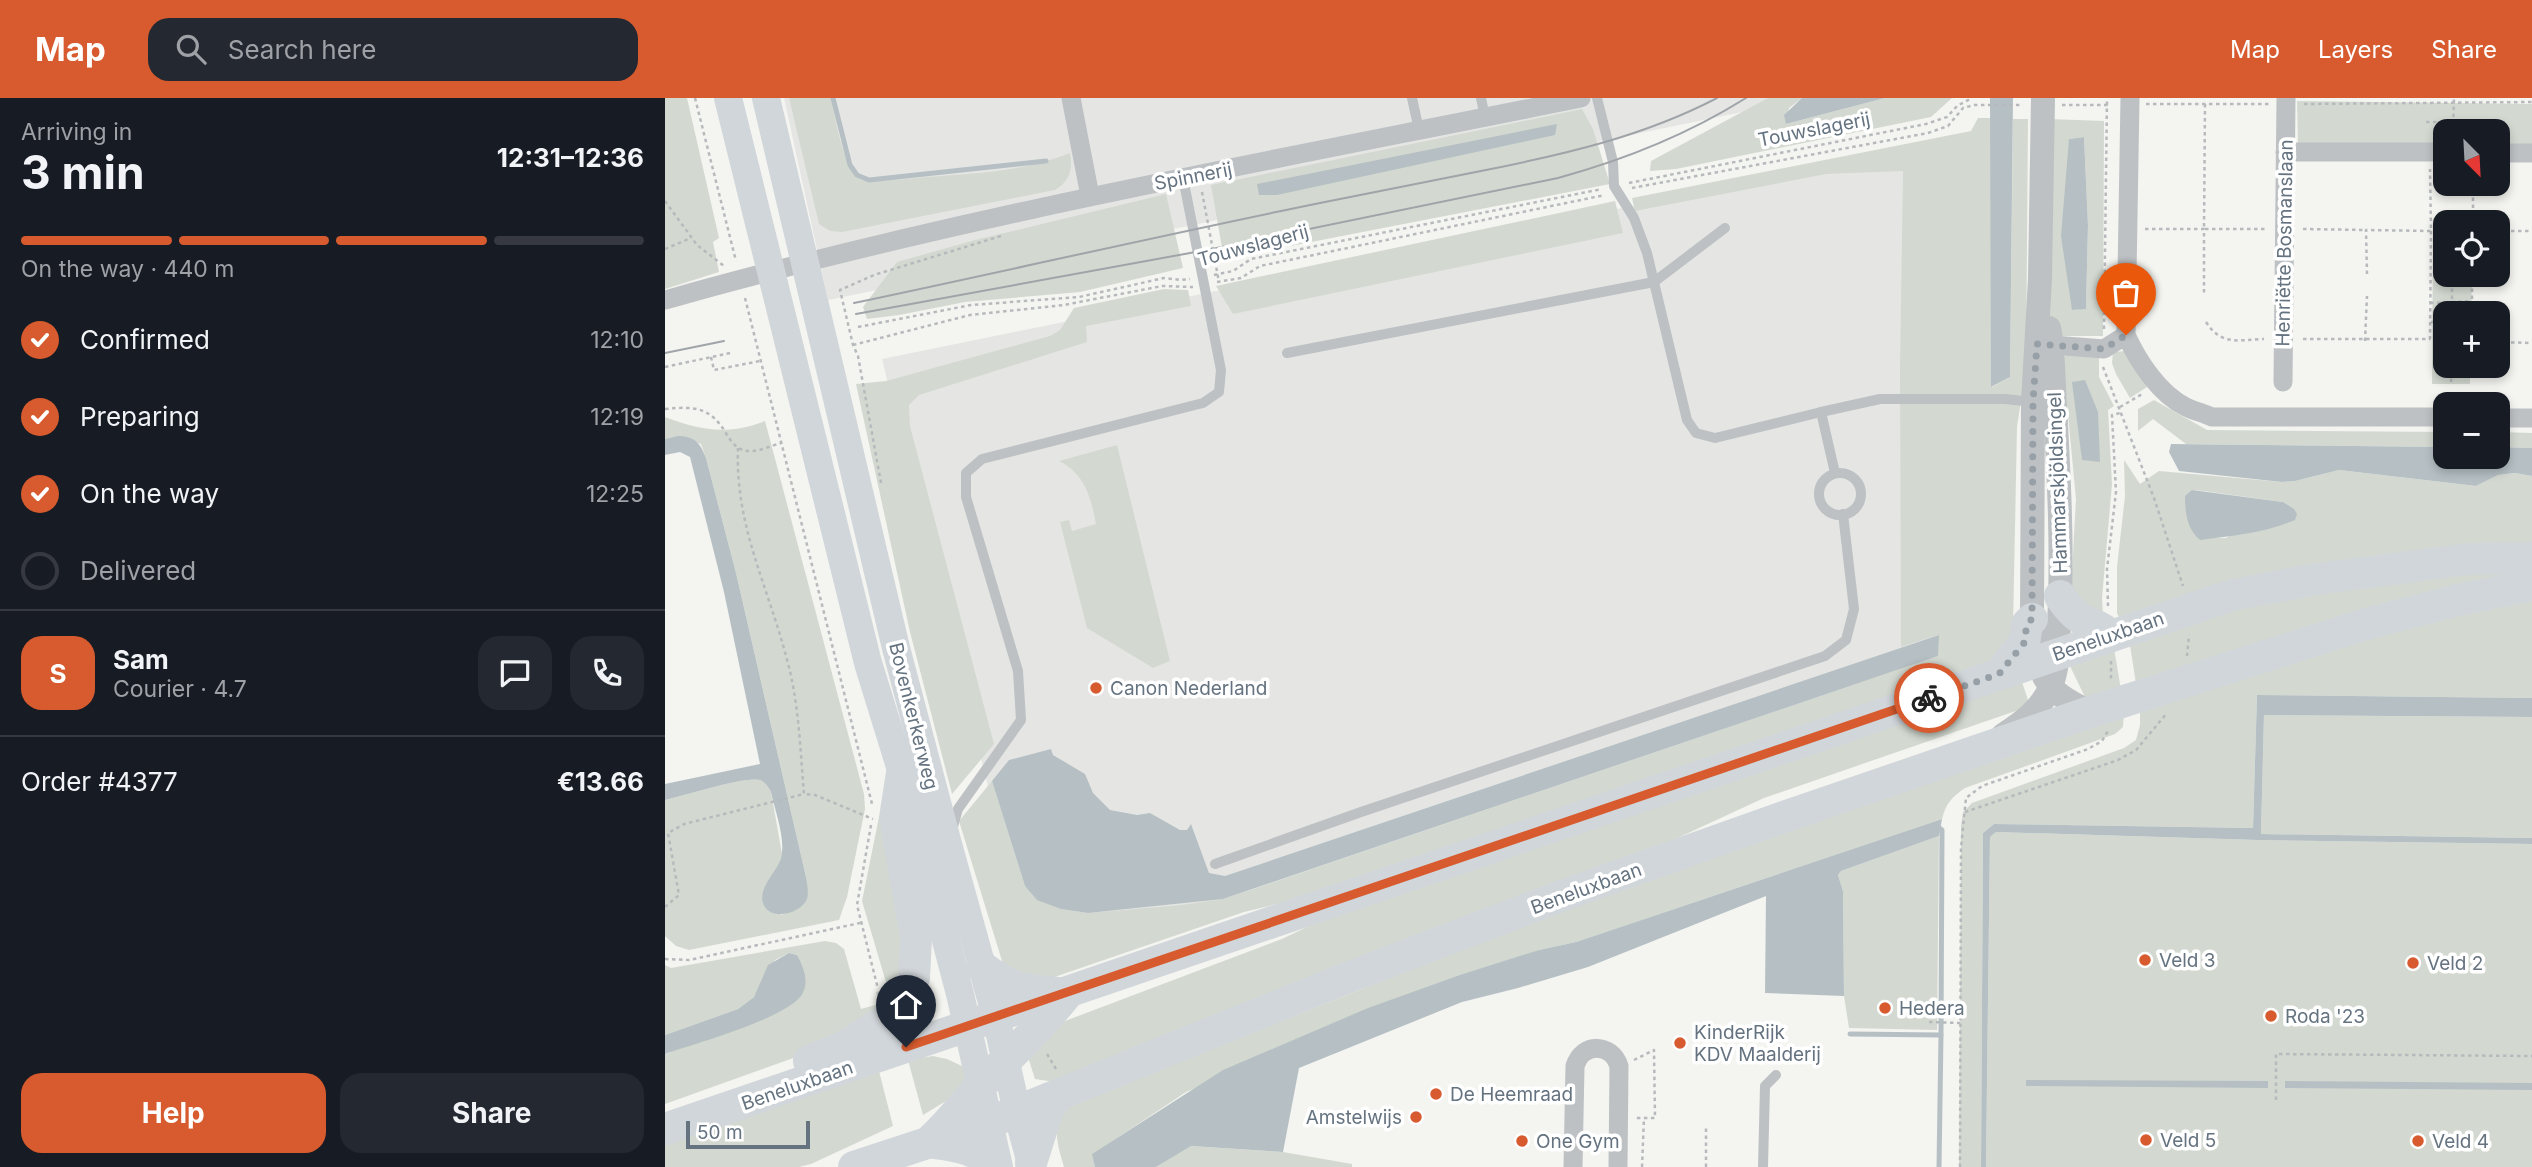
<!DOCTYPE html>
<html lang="en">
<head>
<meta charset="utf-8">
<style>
  :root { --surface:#171b24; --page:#242831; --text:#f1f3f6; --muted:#9ea1a6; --line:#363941; --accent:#d75b2e }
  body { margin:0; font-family:Inter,sans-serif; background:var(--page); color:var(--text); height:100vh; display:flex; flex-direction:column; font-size:26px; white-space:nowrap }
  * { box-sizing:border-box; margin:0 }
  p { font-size:23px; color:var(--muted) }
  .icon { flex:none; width:38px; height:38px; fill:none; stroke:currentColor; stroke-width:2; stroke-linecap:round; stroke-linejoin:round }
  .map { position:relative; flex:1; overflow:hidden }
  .details { display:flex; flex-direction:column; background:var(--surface); width:665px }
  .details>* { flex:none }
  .needle { width:46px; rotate:156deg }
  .tools { position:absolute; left:1768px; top:21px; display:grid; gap:14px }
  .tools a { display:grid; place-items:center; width:77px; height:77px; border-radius:14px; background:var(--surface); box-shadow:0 4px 10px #0003; font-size:35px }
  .scale { position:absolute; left:21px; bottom:18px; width:124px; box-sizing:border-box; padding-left:7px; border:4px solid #657380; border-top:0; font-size:19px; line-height:24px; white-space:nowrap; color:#657380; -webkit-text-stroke:5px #fff; paint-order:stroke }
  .pin { position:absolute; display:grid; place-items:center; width:60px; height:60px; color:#fff; margin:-72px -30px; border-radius:50% 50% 50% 0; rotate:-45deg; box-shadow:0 0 7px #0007 }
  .pin .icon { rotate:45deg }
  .courier { position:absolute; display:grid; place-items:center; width:70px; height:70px; margin:-35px; border:5px solid #d75b2e; border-radius:50%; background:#fff; color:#222; box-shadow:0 2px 9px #0007 }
  .summary em { font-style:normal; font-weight:700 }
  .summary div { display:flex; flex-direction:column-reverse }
  .summary { display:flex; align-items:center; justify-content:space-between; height:119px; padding:0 21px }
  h1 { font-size:46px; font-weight:700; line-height:52px }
  .bar { display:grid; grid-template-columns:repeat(4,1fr); gap:10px 7px; align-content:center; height:84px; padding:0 21px }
  .bar i { height:9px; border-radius:5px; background:var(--line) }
  .bar .active { background:var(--accent) }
  .bar p { grid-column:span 4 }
  .line { display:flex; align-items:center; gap:18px; padding:0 21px; border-top:2px solid var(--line) }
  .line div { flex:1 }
  .round { display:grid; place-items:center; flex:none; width:74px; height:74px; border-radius:21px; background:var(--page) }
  ol { padding:0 21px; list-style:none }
  li { display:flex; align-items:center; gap:21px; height:77px }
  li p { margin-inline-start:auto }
  li .icon { padding:7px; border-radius:50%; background:var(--accent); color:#fff; stroke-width:4 }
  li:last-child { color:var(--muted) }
  li i { width:38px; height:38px; border:4px solid var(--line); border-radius:50% }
  .cta { display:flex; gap:14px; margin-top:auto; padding:14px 21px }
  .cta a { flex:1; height:80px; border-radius:21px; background:var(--accent); color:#fff; font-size:28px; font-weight:700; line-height:80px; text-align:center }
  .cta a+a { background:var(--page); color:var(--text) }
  header { display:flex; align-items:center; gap:42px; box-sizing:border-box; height:98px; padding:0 35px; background:var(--accent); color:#fff }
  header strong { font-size:33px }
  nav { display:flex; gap:38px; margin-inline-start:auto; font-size:24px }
  .search { width:490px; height:63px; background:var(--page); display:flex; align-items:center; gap:18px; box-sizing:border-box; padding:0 24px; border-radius:21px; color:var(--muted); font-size:26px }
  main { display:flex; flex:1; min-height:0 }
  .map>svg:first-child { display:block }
</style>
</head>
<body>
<header>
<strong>Map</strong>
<div class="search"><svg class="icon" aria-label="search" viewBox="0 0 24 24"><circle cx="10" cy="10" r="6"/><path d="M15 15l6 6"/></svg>Search here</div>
<nav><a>Map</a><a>Layers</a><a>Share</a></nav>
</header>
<main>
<section class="details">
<div class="summary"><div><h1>3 min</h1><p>Arriving in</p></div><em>12:31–12:36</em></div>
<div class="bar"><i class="active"></i><i class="active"></i><i class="active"></i><i></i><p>On the way · 440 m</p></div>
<ol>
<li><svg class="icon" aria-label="check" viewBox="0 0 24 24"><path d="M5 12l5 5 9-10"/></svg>Confirmed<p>12:10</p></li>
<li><svg class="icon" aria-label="check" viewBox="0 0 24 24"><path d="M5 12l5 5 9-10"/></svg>Preparing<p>12:19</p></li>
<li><svg class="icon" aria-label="check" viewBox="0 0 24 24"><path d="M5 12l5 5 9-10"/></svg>On the way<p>12:25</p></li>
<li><i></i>Delivered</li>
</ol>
<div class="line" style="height:126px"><b class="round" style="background:var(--accent);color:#fff">S</b><div><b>Sam</b><p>Courier · 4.7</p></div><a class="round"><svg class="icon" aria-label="chat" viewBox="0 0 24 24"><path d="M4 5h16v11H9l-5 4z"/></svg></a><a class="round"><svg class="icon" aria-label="phone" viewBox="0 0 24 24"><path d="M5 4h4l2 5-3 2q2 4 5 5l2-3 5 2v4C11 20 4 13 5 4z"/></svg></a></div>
<div class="line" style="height:91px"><div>Order #4377</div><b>€13.66</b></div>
<div class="cta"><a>Help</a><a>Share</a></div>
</section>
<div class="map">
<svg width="1867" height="1069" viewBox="0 0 1867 1069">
  <rect width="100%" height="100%" fill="#f4f4f0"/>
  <g fill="#e5e6e4">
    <polygon points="119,0 1146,0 163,202"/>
    <polygon points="1286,43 1286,565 371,883 217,261"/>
  </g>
  <g fill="#d3d9d0" fill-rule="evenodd">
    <polygon points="0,0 22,0 54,140 48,144 54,174 0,191"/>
    <path d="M124,0H166C172,26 176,63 196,82C217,84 240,81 261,79C311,75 358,74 405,55C408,72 405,83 390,92L177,134L165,133L154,126Z"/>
    <polygon points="1103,0 1137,0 1124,10 1121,26 1220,0 1287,0 1266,19 1011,71 985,73 986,63"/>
    <polygon points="1632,3 1867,6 1867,48 1832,47 1832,33 1780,33 1780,47 1633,46"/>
    <polygon points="917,11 928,31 945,86 559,161 546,87"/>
    <polygon points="1313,20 1326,20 1327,289 1345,279 1348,21 1363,21 1361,269 1352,329 1348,529 1340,548 1327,564 689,787 579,814 369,886 338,866 294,723 327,683 360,788 396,811 423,815 516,807 558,801 589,791 1273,558 1273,537 1236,549 1235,270 1238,73 1161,76 970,113 967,100 1306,33"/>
    <path d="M1384,21L1439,23L1438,238H1383ZM1419,39L1423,127L1421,210L1408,212L1404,41Z"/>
    <polygon points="501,96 518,170 415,194 300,204 234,217 202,221 198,209 232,164 310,142"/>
    <polygon points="950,103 958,135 568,216 551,188"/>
    <polygon points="1768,137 1780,137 1780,177 1807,177 1806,215 1780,215 1780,268 1805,268 1805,286 1767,286"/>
    <polygon points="499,191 523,192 526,208 421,228 422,244 254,297 244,307 245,328 329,646 287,696 245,534 191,286 221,283 385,238 395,232 409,210"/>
    <polygon points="1461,253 1482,289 1465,300 1451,276 1447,265 1448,254"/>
    <polygon points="1401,254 1434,254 1434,279 1449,308 1443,312 1447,386 1437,500 1438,518 1426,517 1406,492 1411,401 1398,264"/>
    <polygon points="1489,302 1542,332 1780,334 1780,349 1521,346 1488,321 1473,333 1473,311"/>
    <path d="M0,319C36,333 64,337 100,323L199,696L200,711L182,799L174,822L24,852L11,848L0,838V702C18,698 80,678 95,682C100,684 104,690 106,694L117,756L114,767L98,793L116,817L138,807L141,779L71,475L41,360L36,346L12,338L0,341Z"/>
    <polygon points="1832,334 1867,335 1867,350 1832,349"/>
    <path d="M452,347L505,563L488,570L422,530L395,424L404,422L407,433L431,426C426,400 420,376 394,363Z"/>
    <path d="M1459,362L1475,386L1494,373L1617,384L1630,383L1674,372L1811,388L1833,377L1850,375L1867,378V600L1592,597L1588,730L1329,726L1318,735L1316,1069H1294L1296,728L1298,714L1307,705L1459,650L1471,642L1475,627V611L1464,541L1452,515V469L1460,398ZM1527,392L1539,393L1618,404L1561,440H1549Z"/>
    <polygon points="1448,544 1456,592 1430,600 1420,599 1403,564"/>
    <polygon points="1355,578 1365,608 1099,700 993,749 397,985 370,981 362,956 392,926 617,841 673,814"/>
    <path d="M1459,614L1458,629L1450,636L1300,690C1287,699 1281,705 1277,721L911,844L874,852L521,994L428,1056L430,1069H399C392,1044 387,1033 400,1010L919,802Z"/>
    <polygon points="1599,617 1867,619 1867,740 1596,736"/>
    <path d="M223,711L244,860L222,908L159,949L0,1006V956L110,916C144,899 141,891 132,857L124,855L110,862L89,899L73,911L0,937V867L6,870L160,843L171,845L179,851L196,911L214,906L211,894L223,891L197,803L214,719Z"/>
    <polygon points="1331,734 1592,742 1867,746 1867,1069 1321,1069 1325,739"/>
    <polygon points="1274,738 1272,932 1184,930 1179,898 1178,793 1173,777 1176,773"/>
    <polygon points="268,958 282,961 301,970 302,980 281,1003 258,1017 243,962"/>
    <polygon points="214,973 228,1028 146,1066 134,1069 0,1069 0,1045"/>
    <polygon points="525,1048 618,1054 687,1066 687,1069 491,1069"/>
  </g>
  <g fill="#b6c0c4">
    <polygon points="1137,0 1220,0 1121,26 1119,17"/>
    <polygon points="1325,0 1348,0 1345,279 1326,289"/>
    <polygon points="892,26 890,37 612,97 594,97 592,86"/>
    <polygon points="1419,39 1423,127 1421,211 1407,212 1396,138 1404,41"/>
    <polygon points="1420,282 1433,314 1435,364 1417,362 1407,284"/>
    <path d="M12,338C29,338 35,344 41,360L71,475L141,779C142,786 144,795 142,801C136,816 104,824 98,805C93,789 112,774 116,760C121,740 110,714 106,694C104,690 100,684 95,682C80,678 18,698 0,702V686L95,666L59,494L25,359L15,354L0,357V341Z"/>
    <polygon points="1506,346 1780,349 1780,359 1832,359 1832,349 1867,350 1867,378 1850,375 1833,377 1811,388 1674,372 1630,383 1617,384 1514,373 1504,354"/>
    <path d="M1527,392L1618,404L1629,411L1632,416L1630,422C1600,435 1566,438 1535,442C1522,431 1520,415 1520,398Z"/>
    <polygon points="1274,537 1273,558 558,801 423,815 396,811 372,802 360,788 327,683 344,662 386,651 388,657 420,676 428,695 445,712 472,717 485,715 515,732 522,732 526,726 544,775 560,778"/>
    <polygon points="1592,597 1867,600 1867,619 1599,617 1596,736 1867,740 1867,746 1592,742 1331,734 1325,739 1321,1069 1316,1069 1318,735 1329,726 1588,730"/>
    <polygon points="1277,721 1274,738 1176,773 1173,777 1178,793 1179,898 1100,895 1101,798 923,869 853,890 797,904 634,970 618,1054 526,1048 491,1069 430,1069 427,1056 558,972 703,910 795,877 874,852 911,844"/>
    <path d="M124,855L132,857C139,870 145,885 136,898C119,921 29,946 0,956V937L73,911L89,899L103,867Z"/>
    <polygon points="1361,982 1603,983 1603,990 1361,988"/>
    <polygon points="1620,983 1867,985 1867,992 1620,990"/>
  </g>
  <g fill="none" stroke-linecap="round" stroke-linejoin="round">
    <g stroke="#b6c0c4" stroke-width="5">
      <polyline points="168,0 185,67 192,77 204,82 381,63"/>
      <polyline points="1273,729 1277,732 1276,937"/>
      <polyline points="1185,936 1276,937 1274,1069"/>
    </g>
    <g stroke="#b7babc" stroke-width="2.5" stroke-dasharray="3.5 3.5" stroke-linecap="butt">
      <polyline points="30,0 71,163"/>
      <polyline points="1481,6 1604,6"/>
      <polyline points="1540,6 1539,131 1603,131"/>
      <polyline points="1639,6 1867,4"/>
      <polyline points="1397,7 1446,7"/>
      <polyline points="1761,24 1788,24"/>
      <polyline points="1788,33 1789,0"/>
      <polyline points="964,85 1261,26 1282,19 1292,8 1307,0"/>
      <polyline points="967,90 1263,35 1283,28 1298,10 1309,7 1358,7"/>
      <polyline points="537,94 554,184"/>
      <polyline points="0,103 32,147 59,168"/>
      <polyline points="1808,124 1808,86"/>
      <polyline points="1480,131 1539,131 1539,196"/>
      <polyline points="1638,131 1701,132"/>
      <polyline points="1780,133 1766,133 1765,241 1780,242"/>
      <polyline points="1832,133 1867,133"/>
      <polyline points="0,151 26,140"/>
      <polyline points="1702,176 1701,132 1766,133 1765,71"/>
      <polyline points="549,177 568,173 586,161 596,159 937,91"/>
      <polyline points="552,184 576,180 595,168 940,97"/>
      <polyline points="80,200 207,706"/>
      <polyline points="1765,205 1807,203"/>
      <polyline points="1787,215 1787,177"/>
      <polyline points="1807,215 1807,177"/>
      <path d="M1541,224C1556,248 1574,242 1599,241"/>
      <polyline points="1766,224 1780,224"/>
      <polyline points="193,229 306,207 414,199 499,180 516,182 525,181"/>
      <polyline points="1439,231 1442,0"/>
      <polyline points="1638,241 1765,241"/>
      <polyline points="1700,243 1702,198"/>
      <polyline points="1832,244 1867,245"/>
      <polyline points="188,247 305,217 399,207 497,188 528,189"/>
      <polyline points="46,259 49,272 95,263"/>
      <polyline points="0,269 65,255"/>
      <polyline points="1438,269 1489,400 1518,488"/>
      <polyline points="1786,284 1787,268"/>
      <polyline points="1791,305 1823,305"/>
      <polyline points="1455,309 1479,295"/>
      <path d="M0,311C30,308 46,309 62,337C66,343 71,350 78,352C90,356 105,348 116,345"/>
      <path d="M73,350C70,427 102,486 121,558C134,603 135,650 139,696L150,697L208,721"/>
      <polyline points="216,385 193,258 188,247 175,192 209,177 336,138"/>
      <polyline points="1443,508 1442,471 1451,394 1447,317 1455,315"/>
      <polyline points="1522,558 1524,537"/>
      <polyline points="1446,563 1446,581"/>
      <polyline points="1300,714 1453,662 1471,652 1502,615"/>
      <polyline points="206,727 192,807 213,891"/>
      <polyline points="0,809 14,797 3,735 19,726 139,696"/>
      <polyline points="0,861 24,862 195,825"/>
      <polyline points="1264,924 1295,925"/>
      <polyline points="382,956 391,971"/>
      <polyline points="969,962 989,952 990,1020 971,1020"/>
      <polyline points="1611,1002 1611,956 1867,958"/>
      <polyline points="977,1069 979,1020"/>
      <polyline points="1041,1069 1041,1027"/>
      <polyline points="1295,1069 1296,750 1301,700 1317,688 1423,651 1437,643 1443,633"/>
    </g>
    <g stroke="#bdc1c4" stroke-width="10">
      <polyline points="747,0 754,32"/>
      <polyline points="816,0 820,19"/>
      <polyline points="932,0 948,64 949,88 969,120 982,155 1022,322 1031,335 1050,340 1156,314 1170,375"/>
      <polyline points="622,255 989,184 1060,130"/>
      <polyline points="1156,314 1215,301 1340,301 1368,304"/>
      <circle cx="1175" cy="396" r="21"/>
      <polyline points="287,732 293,711 356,622 353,573 301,399 301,375 317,361 538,305 554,294 556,272 518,80"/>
      <polyline points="550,766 696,714 1160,558 1181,542 1189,511 1178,416"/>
      <polyline points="1098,1069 1100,988 1111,977"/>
    </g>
    <g stroke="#bdc1c4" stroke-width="19">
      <polyline points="406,0 425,98"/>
      <path d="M1465,0L1461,237C1473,263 1494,296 1521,309C1529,313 1538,315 1547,319H1780"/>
      <polyline points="1620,54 1780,54"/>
      <polyline points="1832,55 1867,55"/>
      <path d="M0,202C301,117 610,62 916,0"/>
      <polyline points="1375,246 1439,251 1461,237"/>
      <polyline points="1618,284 1621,0"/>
      <polyline points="1832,320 1867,320"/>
      <path d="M908,1069L910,968C918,944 946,945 954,968L953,1069"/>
    </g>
    <g stroke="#bdc1c4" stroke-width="24">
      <path d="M1378,0L1375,181L1368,304L1367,521L1371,525C1372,577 1376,591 1425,614"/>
      <path d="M1338,637C1358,624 1376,611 1386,588C1394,569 1393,546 1394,525C1399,432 1391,339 1387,247L1384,230"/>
    </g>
    <g stroke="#d1d6da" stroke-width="28">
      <polyline points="63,0 203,565 237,675 295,896 334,1069"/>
      <polyline points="101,0 231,550 283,746 331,919 352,1014 367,1069"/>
    </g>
    <g stroke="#d1d6da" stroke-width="32">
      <path d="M1395,498C1401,507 1407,515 1415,520C1427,528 1434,526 1445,537"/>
      <polyline points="1334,576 1359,545 1362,526 1367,521"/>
      <path d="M317,869C347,891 357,892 393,895"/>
      <polyline points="144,963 182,947 227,918 249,880 251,839 230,720 237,675"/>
      <polyline points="0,1031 1567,497 1652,481 1803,461 1867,460"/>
      <path d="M267,1041C285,1024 299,1006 315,988C345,958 375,930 401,897"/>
      <path d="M269,1045C292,1048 313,1051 330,1069"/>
      <polyline points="366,1065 383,1011 393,998"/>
      <polyline points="189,1069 323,1025 684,879 896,798 1110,722 1425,614 1701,526 1793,502 1867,487"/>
    </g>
    <g stroke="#9fa4a9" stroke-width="2">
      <path d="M189,205C346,172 502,136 660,104C714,93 767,83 821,72C901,56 979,38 1052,0"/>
      <path d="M191,216L547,151L893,80C959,62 1022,37 1081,0"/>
      <polyline points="0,255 59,243"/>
    </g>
  </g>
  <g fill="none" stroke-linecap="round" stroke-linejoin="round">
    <polyline stroke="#97a0a7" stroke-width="7" stroke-dasharray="0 12.6" points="1264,600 1334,576 1359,545 1362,526 1367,521 1368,304 1372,246 1439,251 1461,237"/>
    <polyline stroke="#d75b2e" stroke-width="9" points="241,949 1264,600"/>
  </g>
  <g fill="#d75b2e" stroke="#fff" stroke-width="2.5">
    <circle cx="431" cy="590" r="7"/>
    <circle cx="1480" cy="862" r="7"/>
    <circle cx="1748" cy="865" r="7"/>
    <circle cx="1220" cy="910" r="7"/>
    <circle cx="1606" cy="918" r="7"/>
    <circle cx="1015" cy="945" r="7"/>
    <circle cx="771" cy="996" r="7"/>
    <circle cx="751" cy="1019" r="7"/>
    <circle cx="1481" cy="1042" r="7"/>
    <circle cx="857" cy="1043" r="7"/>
    <circle cx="1753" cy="1043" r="7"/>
  </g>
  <g text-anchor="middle" stroke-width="7" stroke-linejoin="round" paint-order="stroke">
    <g font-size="19" fill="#657380" stroke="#fff">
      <text transform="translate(1149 31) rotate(-11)" y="7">Touwslagerij</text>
      <text transform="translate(528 78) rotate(-11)" y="7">Spinnerij</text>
      <text transform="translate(1619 145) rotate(-89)" y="7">Henriëtte Bosmanslaan</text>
      <text transform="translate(588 147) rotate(-15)" y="7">Touwslagerij</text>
      <text transform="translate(1392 385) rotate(-92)" y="7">Hammarskjöldsingel</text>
      <text transform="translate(1443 538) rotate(-19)" y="7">Beneluxbaan</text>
      <text transform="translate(249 618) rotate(76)" y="7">Bovenkerkerweg</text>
      <text transform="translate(921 790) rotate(-20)" y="7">Beneluxbaan</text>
      <text transform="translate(132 987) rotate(-19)" y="7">Beneluxbaan</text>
    </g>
    <g font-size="19" fill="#657380" stroke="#fff" text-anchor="start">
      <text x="445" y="597">Canon Nederland</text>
      <text x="1494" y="869">Veld 3</text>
      <text x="1762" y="872">Veld 2</text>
      <text x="1234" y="917">Hedera</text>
      <text x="1620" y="925">Roda '23</text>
      <text x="1029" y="941">KinderRijk<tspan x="1029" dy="22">KDV Maalderij</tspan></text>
      <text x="785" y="1003">De Heemraad</text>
      <text x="737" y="1026" text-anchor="end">Amstelwijs</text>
      <text x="1495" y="1049">Veld 5</text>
      <text x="871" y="1050">One Gym</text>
      <text x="1767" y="1050">Veld 4</text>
    </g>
  </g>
</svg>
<div class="tools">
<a><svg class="needle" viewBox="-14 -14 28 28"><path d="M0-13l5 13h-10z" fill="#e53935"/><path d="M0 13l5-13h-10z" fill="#9ea1a6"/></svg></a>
<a><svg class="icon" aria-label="locate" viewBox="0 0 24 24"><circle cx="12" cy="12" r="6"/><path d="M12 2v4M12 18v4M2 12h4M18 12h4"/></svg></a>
<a>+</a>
<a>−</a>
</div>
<div class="scale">50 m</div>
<div class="pin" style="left:1461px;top:237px;background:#ea580c"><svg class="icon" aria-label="bag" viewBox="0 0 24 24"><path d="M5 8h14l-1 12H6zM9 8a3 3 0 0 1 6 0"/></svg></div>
<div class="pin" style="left:241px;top:949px;background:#1f2937"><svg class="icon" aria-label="home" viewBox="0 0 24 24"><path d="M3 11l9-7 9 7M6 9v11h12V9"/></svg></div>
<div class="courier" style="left:1264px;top:600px"><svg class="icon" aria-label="bike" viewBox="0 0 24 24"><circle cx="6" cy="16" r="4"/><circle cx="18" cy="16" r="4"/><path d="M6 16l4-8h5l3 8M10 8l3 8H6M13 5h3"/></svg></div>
</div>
</main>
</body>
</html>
